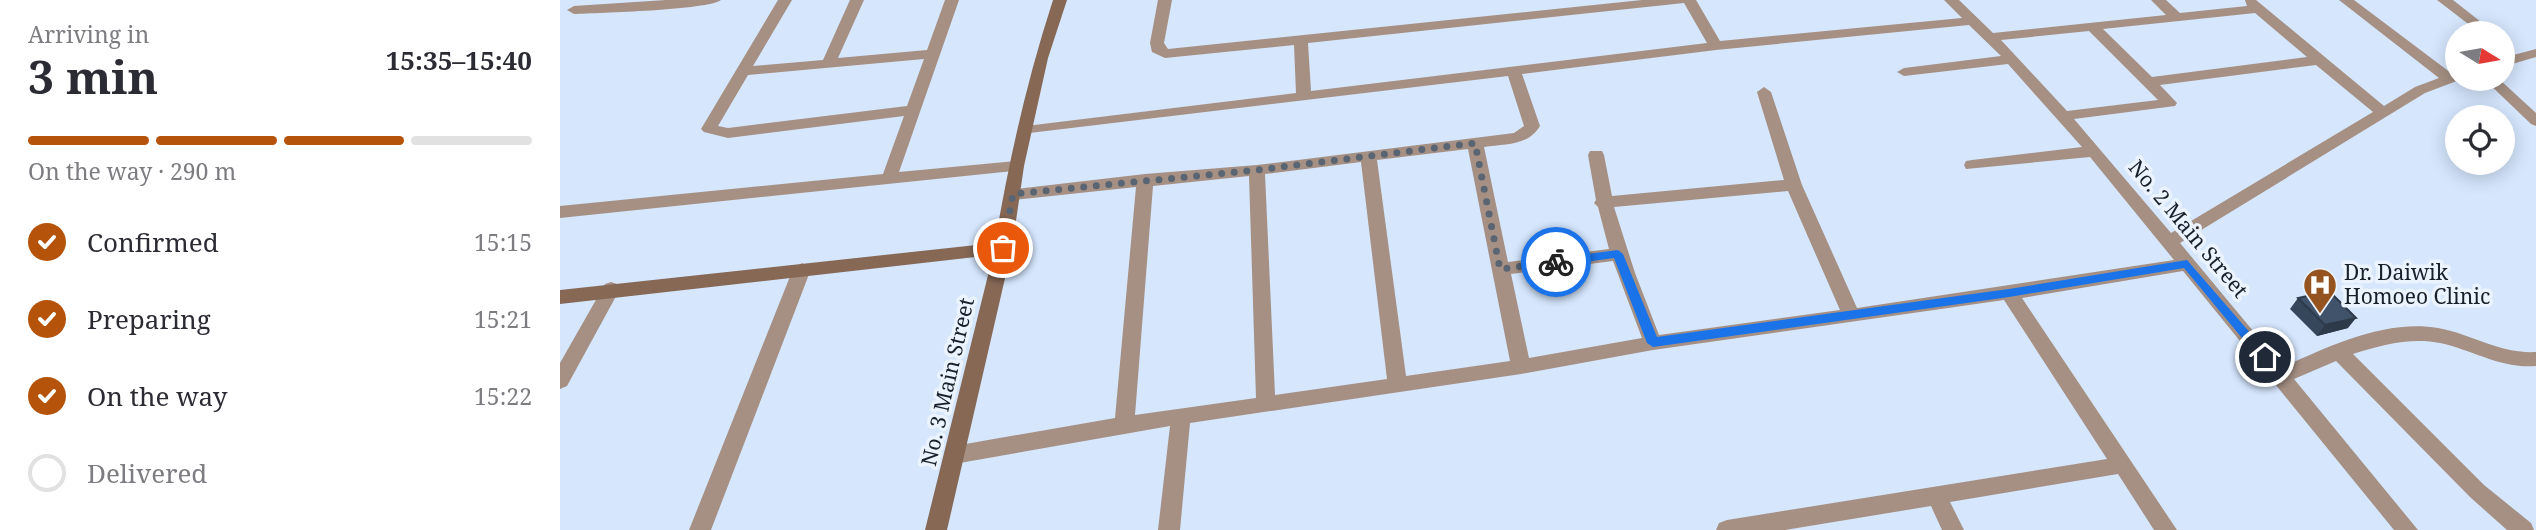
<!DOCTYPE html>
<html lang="en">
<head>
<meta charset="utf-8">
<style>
  :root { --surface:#fff; --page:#f2f2f3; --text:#2b2b33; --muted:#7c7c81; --line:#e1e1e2; --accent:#b45309 }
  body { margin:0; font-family:"Noto Serif",serif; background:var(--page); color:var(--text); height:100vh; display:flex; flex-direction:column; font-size:26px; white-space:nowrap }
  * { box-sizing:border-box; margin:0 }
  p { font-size:23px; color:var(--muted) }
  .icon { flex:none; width:38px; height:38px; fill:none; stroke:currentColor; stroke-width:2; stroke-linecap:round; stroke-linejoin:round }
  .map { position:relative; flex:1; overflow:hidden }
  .panel { display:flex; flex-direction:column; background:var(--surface); width:560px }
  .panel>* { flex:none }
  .needle { width:46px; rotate:101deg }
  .tools { position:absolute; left:1885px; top:21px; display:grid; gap:14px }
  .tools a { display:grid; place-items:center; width:70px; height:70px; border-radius:50%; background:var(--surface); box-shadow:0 4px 18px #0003; font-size:35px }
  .pin { position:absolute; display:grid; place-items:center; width:60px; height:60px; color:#fff; margin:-30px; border:4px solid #fff; border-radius:50%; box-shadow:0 2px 7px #0007 }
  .courier { position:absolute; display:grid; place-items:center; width:70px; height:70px; margin:-35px; border:5px solid #1a73e8; border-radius:50%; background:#fff; color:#222; box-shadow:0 2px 9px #0007 }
  .summary em { font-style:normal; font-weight:700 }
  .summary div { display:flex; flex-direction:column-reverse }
  .summary { display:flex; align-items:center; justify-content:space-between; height:119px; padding:0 28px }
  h1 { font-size:46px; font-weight:700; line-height:52px }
  .bar { display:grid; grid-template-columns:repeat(4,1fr); gap:10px 7px; align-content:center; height:84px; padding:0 28px }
  .bar i { height:9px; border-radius:5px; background:var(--line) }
  .bar .active { background:var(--accent) }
  .bar p { grid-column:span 4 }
  ol { padding:0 28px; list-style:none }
  li { display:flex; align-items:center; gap:21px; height:77px }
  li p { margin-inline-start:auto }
  li .icon { padding:7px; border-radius:50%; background:var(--accent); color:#fff; stroke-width:4 }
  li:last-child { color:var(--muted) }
  li i { width:38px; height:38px; border:4px solid var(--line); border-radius:50% }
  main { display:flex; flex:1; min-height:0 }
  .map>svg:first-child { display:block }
</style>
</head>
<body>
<main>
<section class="panel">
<div class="summary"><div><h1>3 min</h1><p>Arriving in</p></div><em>15:35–15:40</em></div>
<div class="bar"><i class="active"></i><i class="active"></i><i class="active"></i><i></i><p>On the way · 290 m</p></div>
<ol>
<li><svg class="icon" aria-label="check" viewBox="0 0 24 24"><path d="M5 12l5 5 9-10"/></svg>Confirmed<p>15:15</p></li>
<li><svg class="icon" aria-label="check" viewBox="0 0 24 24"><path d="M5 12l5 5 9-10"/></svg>Preparing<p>15:21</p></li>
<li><svg class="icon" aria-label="check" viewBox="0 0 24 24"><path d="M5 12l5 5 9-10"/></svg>On the way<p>15:22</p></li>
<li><i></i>Delivered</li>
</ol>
</section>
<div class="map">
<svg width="1976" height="530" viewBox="0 0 1976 530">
  <rect width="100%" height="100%" fill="#d5e6fd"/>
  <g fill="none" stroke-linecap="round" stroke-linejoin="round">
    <g fill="#a59083" fill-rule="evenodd">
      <path d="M106,0H161C148,10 38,13 14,14L7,10L14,6Z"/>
      <path d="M218,0H232L193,66L263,60L290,0H304L278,58L367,50L385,0H399L339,172L456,161L464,166L462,170L0,218V206L323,174L344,116L168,138L144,132L141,129ZM364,59L347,106L168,128L158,126L188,75Z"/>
      <path d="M598,0H612L604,43L608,49L1082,0H1136L1160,41L1402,18L1384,0H1399L1433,33L1606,15L1591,0H1606L1620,13L1687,6L1685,0H1696L1824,106L1855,87L1879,78L1779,0H1794L1891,73L1897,72V79H1902L1865,93L1620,243L1723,367C1769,346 1826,319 1878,328C1912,334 1940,354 1976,352V366C1941,369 1913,350 1880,343C1852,337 1820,345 1793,354L1924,485L1971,523L1974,530H1947L1910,497L1776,361L1734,379L1858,530H1834L1623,271L1462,298L1617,530H1594L1558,474L1390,502L1404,530H1382L1371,506L1225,530H1156L1159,523L1167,520L1547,459L1444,300L1093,350L961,374L630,423L620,530H598L610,426L394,464L387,461L384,455L387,449L394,446L555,418L576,187L453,200L445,194L447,190L585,174L697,165L954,133L964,126L948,76L461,134L458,131L461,128L466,126L736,93L734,45L605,58L592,52L590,43ZM1124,3L1147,43L751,91L748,43ZM1695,13L1747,57L1592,77L1543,29ZM1409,25L1441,56L1344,68L1337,72L1344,76L1448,64L1522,147L1412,160L1406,161L1404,165L1406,169L1530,157L1614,260L1297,308L1242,185L1211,92L1204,87L1197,92L1224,180L1052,196L1044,155L1042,151H1030L1028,155L1036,200L1034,203L1038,207L1049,249L948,262L924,147C945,144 968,146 980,126L962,74L1156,50ZM1529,31L1598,100L1507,111L1441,40ZM1756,65L1813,112L1611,233L1514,119L1615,106L1617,103L1600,85ZM908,149L950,361L846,376L817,160ZM801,162L827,379L715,395L705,174ZM689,176L696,398L575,415L593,186ZM1228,191L1280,310L1099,335L1075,273L1054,207ZM1053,261L1082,338L969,358L951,274Z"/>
      <polygon points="1877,0 1893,0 1935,33 1920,33"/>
      <polygon points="1976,49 1976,57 1942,67 1942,58"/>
      <polygon points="1924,79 1939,79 1976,113 1976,126 1971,124"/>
      <polygon points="242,263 251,269 151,530 129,530 233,269"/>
      <polygon points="51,282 57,284 60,289 7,386 0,389 0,363 45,284"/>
    </g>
    <path fill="#866855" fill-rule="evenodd" d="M493,0H507L488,58L464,166L452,248L387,530H365L433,255L0,304V290L435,243C449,160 467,80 493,0Z"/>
  </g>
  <polygon fill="#37475b" points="1738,298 1788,328 1757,336 1730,309"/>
  <polygon fill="#2d3a4a" points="1796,318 1788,328 1757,336 1765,325"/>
  <polygon fill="#40536a" stroke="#2d3a4a" stroke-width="2" points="1769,291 1796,318 1765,325 1738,298"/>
  <polygon fill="#1a73e8" points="1058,250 1063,254 1097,337 1449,289 1627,260 1711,357 1709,361 1701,361 1624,268 1449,297 1093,347 1087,343 1054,258 996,266 990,262 996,258"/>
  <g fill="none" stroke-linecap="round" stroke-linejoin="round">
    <polyline stroke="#5a6574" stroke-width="7" stroke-dasharray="0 12.6" points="443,248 453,194 697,170 915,143 940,269 996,262"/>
  </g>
  <defs>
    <g id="hospital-pin" transform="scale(1.75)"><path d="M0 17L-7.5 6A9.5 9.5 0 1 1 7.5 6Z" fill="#955320" stroke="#eaf3fe"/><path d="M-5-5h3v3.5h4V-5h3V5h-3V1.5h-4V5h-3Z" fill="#fff"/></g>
  </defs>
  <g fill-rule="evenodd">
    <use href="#hospital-pin" x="1760" y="285"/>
  </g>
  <g text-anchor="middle" stroke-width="7" stroke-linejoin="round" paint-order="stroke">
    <g font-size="21" fill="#18202a" stroke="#eaf3fe">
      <text transform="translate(1628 229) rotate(50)" y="7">No. 2 Main Street</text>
      <text transform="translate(388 382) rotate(-77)" y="7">No. 3 Main Street</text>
    </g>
    <g font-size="21" fill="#18202a" stroke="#eaf3fe" text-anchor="start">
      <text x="1784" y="280">Dr. Daiwik<tspan x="1784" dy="24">Homoeo Clinic</tspan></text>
    </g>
  </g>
</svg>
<div class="tools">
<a><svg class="needle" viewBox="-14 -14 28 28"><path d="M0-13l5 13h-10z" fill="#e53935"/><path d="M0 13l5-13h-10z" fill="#7c7c81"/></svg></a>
<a><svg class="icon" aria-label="locate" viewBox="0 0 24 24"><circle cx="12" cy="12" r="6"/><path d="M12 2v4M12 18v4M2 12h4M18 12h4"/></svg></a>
</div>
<div class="pin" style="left:443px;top:248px;background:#ea580c"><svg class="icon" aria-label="bag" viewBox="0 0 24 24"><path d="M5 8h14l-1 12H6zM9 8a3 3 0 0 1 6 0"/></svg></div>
<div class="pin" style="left:1705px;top:357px;background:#1f2937"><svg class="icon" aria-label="home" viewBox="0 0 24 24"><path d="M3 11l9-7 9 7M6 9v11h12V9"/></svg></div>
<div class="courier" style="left:996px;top:262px"><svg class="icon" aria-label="bike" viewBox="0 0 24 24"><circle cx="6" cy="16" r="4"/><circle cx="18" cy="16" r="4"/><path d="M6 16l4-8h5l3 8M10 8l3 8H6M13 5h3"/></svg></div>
</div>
</main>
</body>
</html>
